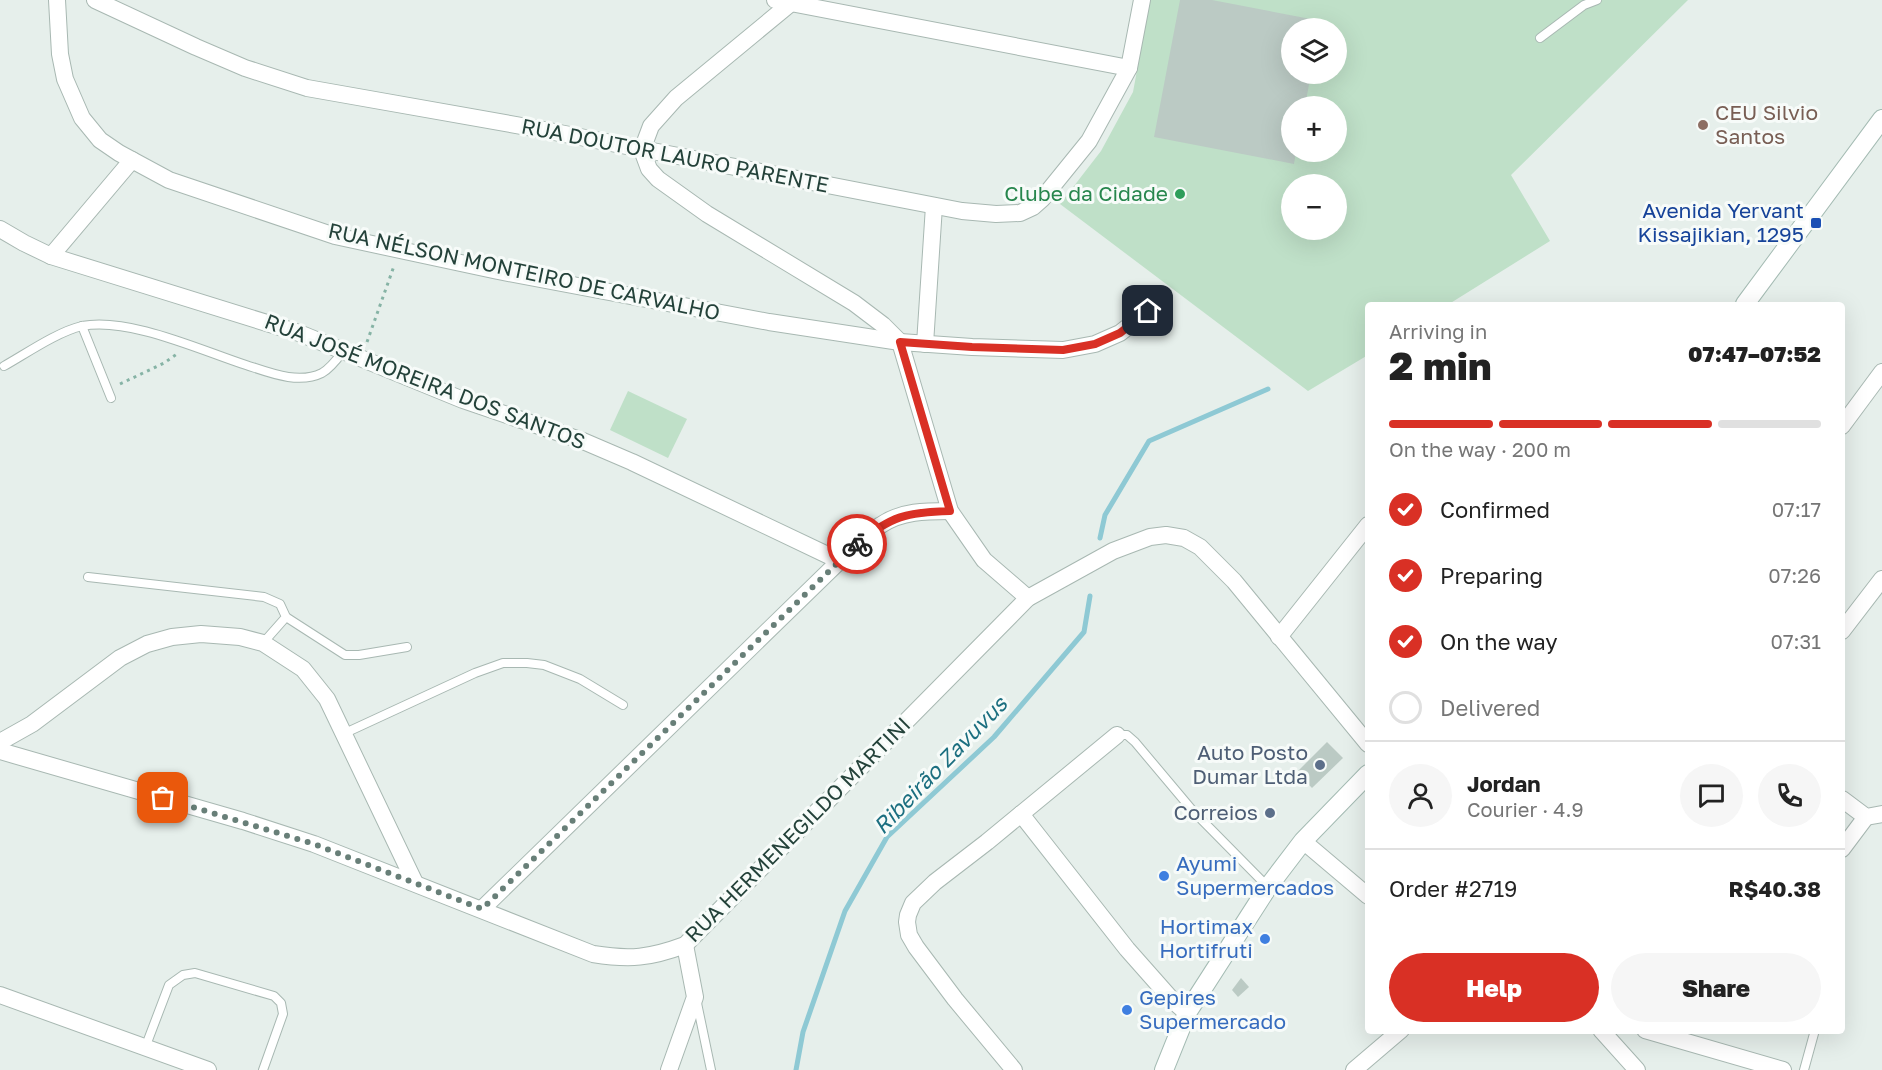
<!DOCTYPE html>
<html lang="en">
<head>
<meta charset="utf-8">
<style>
  :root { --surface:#fff; --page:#f6f6f6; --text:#222; --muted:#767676; --line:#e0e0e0; --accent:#d93025 }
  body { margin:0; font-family:"Golos Text",sans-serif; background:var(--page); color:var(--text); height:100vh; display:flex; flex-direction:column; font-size:22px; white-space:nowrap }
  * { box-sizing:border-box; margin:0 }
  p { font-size:20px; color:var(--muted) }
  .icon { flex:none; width:33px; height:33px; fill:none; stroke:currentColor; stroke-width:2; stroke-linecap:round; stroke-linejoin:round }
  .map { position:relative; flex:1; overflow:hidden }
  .side { position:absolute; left:1365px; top:302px; width:480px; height:732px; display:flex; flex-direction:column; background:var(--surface); border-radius:6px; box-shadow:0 6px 24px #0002 }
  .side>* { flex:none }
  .buttons { position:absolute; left:1281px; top:18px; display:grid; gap:12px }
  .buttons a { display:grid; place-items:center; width:66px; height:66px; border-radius:50%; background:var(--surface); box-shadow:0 6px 24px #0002; font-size:30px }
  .pin { position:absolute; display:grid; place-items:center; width:51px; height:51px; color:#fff; margin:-26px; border-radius:12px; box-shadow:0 3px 9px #0006 }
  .courier { position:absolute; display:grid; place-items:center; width:60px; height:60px; margin:-30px; border:4px solid #d93025; border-radius:50%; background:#fff; color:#222; box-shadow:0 2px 8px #0007 }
  .head em { font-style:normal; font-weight:800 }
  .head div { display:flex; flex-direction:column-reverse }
  .head { display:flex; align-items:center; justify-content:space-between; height:102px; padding:0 24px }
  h1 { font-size:39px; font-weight:800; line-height:45px }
  .bar { display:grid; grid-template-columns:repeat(4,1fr); gap:9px 6px; align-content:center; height:72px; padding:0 24px }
  .bar i { height:8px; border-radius:4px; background:var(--line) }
  .bar .active { background:var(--accent) }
  .bar p { grid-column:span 4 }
  .line { display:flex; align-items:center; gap:15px; padding:0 24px; border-top:2px solid var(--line) }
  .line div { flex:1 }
  .round { display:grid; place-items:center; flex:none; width:63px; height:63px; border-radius:32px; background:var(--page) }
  ol { padding:0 24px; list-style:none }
  li { display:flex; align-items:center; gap:18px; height:66px }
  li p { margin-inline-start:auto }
  li .icon { padding:6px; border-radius:50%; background:var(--accent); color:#fff; stroke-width:4 }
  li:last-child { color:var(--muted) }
  li i { width:33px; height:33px; border:3px solid var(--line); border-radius:50% }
  .cta { display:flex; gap:12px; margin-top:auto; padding:12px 24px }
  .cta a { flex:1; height:69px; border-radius:36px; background:var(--accent); color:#fff; font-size:24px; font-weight:800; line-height:69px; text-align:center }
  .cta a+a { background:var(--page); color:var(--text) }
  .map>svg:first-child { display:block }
</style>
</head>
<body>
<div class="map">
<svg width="1882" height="1070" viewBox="0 0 1882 1070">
  <rect width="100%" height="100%" fill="#e6efeb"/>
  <g fill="#bfe0c8" fill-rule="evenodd">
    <path d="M1150,0H1688L1511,175L1550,241L1449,304H1368V355L1308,391L1060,204L1101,151L1133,92ZM1292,28H1336V74H1292ZM1292,106H1336V152H1292ZM1292,184H1336V230H1292Z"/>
    <polygon points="628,391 687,419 668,458 610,430"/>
  </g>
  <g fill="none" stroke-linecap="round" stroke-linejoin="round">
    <g stroke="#8ec9d4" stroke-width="5">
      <polyline points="1100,538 1105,515 1149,441 1268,389"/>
      <polyline points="796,1070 803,1032 845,911 887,837 994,737 1084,632 1090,596"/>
    </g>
  </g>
  <g fill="#bbcac4">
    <polygon points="1180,0 1212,0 1321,21 1320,28 1292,28 1292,74 1311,74 1305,106 1292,106 1292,152 1296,152 1294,164 1154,137"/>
    <polygon points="1327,742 1343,758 1312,788 1297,772"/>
    <polygon points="1241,978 1249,987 1238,997 1232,990"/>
  </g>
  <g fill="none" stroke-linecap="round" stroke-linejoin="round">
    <g stroke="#a8b8b2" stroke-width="10">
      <g id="service">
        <polyline points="1540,38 1584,5 1597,0"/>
        <polyline points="82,326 111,398"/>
        <path d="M4,366C27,353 57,332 82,326C129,317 200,350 246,365C268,372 298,385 322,373C331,368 338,358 344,350"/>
        <polyline points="88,577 264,597 280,604 286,617 263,643"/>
        <polyline points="286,617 345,655 359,655 407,647"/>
        <polyline points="343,734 475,673 503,663 527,663 544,665 580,679 623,705"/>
        <polyline points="1117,735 1127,735 1135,742 1193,811 1268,887"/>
        <polyline points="697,1003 711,1070"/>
        <polyline points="145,1048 169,985 183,975 195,973 274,996 281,1003 283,1014 263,1070"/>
        <polyline points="1804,1070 1815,1030"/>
      </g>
    </g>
    <g stroke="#a8b8b2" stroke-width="18">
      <g id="minor">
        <polyline points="57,0 60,54 65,79 82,118 100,140 119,153 169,180 335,236 498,271 769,322 900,342 972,347 1063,350 1095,344 1120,333 1162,300"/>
        <polyline points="95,0 196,47 245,68 307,88 544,130 962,211 996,214 1020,213 1033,207 1042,199 1089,141 1129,68 1142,0"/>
        <polyline points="775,0 1129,68"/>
        <polyline points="792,0 791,3 676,98 651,126 642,150 649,169 658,179 707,214 854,303 883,325 900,342 950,511 984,560 1028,598"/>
        <polyline points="0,229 24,243 51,256 299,333 463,400 583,441 632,462 840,561"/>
        <polyline points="51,256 132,160"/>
        <polyline points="925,344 934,206"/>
        <polyline points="1842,426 1882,372"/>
        <polyline points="1842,631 1882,579"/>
        <polyline points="1279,637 1368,525"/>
        <polyline points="0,742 32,724 120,658 147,644 172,637 201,634 240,637 263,643 303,669 327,699 415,883"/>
        <path d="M0,751L243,821L314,844L593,954C630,960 650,958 685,945L1028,598L1113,551L1150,537L1166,535L1184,538L1200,547L1234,581L1368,744"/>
        <polyline points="1842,799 1866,817 1882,814"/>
        <polyline points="1021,814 1127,949 1173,1001 1187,1013"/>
        <polyline points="1303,841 1368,896"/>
        <polyline points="1842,849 1866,817"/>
        <path d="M482,909L858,543C866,537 873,530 881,525C901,511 926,511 950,511"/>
        <polyline points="0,995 208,1070"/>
        <polyline points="1601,1030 1637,1070"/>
        <polyline points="1645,1030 1783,1070"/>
        <polyline points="669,1070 695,997 685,945"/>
        <polyline points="1014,1070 955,999 916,947 909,935 907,922 908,915 913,903 935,882 987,842 1117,735"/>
        <polyline points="1354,1070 1401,1030"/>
      </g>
    </g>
    <g stroke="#a4bbb3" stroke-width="20">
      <g id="secondary">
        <polyline points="1745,304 1882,119"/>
        <polyline points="1164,1070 1187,1013 1268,887 1303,841 1368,774"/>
      </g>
    </g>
    <g stroke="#86b3a5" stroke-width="3" stroke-dasharray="3 4.5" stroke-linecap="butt">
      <polyline points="367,342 394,266"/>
      <polyline points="120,384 164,363 177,354"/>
    </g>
    <use href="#service" stroke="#fff" stroke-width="8"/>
    <use href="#minor" stroke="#fff" stroke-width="16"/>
    <use href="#secondary" stroke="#fff" stroke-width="18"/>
  </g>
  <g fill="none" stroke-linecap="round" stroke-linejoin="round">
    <polyline stroke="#687f78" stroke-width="6" stroke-dasharray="0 10.8" points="163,798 314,844 482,909 857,544"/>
    <path stroke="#d93025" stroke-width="8" d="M857,544C891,516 907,512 950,511L900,342L972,347L1063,350L1095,344L1120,333L1148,311"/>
  </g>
  <circle fill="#8d6e63" stroke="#f7fbf9" stroke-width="2" cx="1703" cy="125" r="6"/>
  <circle fill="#2e9e5b" stroke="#f7fbf9" stroke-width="2" cx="1180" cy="194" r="6"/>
  <rect fill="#1a4fb4" stroke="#f7fbf9" stroke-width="2" x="1810" y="217" width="12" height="12" rx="3"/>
  <g fill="#5c6f8a" stroke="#f7fbf9" stroke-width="2">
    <circle cx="1320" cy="765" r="6"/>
    <circle cx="1270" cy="813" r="6"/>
  </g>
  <g fill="#3f7fe0" stroke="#f7fbf9" stroke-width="2">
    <circle cx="1164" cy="876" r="6"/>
    <circle cx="1265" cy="939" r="6"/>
    <circle cx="1127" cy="1010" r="6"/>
  </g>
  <g text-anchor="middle" stroke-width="6" stroke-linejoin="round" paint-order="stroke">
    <g font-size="21" fill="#785e54" stroke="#f7fbf9" text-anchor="start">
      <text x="1715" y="120">CEU Silvio<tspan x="1715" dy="24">Santos</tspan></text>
    </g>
    <g font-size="21" fill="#24423a" stroke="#f7fbf9">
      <text transform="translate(675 156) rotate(11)" y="7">RUA DOUTOR LAURO PARENTE</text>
      <text transform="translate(524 272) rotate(12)" y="7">RUA NÉLSON MONTEIRO DE CARVALHO</text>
      <text transform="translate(425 382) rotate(21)" y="7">RUA JOSÉ MOREIRA DOS SANTOS</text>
      <text transform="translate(798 830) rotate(-45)" y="7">RUA HERMENEGILDO MARTINI</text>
    </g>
    <g font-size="21" fill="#27864d" stroke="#f7fbf9" text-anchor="end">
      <text x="1168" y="201">Clube da Cidade</text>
    </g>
    <g font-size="21" fill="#164399" stroke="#f7fbf9" text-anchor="end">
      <text x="1804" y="218">Avenida Yervant<tspan x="1804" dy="24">Kissajikian, 1295</tspan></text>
    </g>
    <g font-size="21" fill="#4e5e75" stroke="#f7fbf9" text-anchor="end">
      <text x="1308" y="760">Auto Posto<tspan x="1308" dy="24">Dumar Ltda</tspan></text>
      <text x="1258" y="820">Correios</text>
    </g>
    <g font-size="21" fill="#366cbe" stroke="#f7fbf9" text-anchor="start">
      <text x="1176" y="871">Ayumi<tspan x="1176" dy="24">Supermercados</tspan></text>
      <text x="1253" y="934" text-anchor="end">Hortimax<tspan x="1253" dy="24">Hortifruti</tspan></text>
      <text x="1139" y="1005">Gepires<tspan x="1139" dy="24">Supermercado</tspan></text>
    </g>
    <g font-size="22" font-style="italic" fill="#1c6f80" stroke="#f7fbf9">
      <text transform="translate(940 765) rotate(-46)" y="8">Ribeirão Zavuvus</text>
    </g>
  </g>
</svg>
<div class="buttons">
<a><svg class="icon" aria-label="layers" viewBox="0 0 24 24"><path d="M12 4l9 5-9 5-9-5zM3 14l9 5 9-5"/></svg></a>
<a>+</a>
<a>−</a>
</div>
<div class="pin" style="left:163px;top:798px;background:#ea580c"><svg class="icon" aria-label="bag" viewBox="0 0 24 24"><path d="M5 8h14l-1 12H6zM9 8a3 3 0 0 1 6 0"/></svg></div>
<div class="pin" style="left:1148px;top:311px;background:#1f2937"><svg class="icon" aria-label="home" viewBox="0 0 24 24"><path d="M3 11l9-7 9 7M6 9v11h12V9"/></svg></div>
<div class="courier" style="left:857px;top:544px"><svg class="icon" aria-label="bike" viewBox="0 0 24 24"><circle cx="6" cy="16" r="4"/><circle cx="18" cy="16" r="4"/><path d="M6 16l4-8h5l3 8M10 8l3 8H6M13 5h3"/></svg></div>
<section class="side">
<div class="head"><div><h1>2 min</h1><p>Arriving in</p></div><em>07:47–07:52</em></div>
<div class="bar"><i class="active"></i><i class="active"></i><i class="active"></i><i></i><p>On the way · 200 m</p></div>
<ol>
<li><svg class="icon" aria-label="check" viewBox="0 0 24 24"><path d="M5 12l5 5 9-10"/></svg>Confirmed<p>07:17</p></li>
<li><svg class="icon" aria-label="check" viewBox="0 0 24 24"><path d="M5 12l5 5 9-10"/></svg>Preparing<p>07:26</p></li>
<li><svg class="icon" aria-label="check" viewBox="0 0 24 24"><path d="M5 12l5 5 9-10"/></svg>On the way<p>07:31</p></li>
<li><i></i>Delivered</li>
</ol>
<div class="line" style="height:108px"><a class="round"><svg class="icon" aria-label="person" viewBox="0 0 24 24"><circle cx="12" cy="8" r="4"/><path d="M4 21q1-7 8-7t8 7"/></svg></a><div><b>Jordan</b><p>Courier · 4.9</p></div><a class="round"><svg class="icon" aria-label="chat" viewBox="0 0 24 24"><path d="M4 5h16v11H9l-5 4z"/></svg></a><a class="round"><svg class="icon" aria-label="phone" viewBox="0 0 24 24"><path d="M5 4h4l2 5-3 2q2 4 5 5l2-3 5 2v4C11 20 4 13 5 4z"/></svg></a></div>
<div class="line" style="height:78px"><div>Order #2719</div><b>R$40.38</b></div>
<div class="cta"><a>Help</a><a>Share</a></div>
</section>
</div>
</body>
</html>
